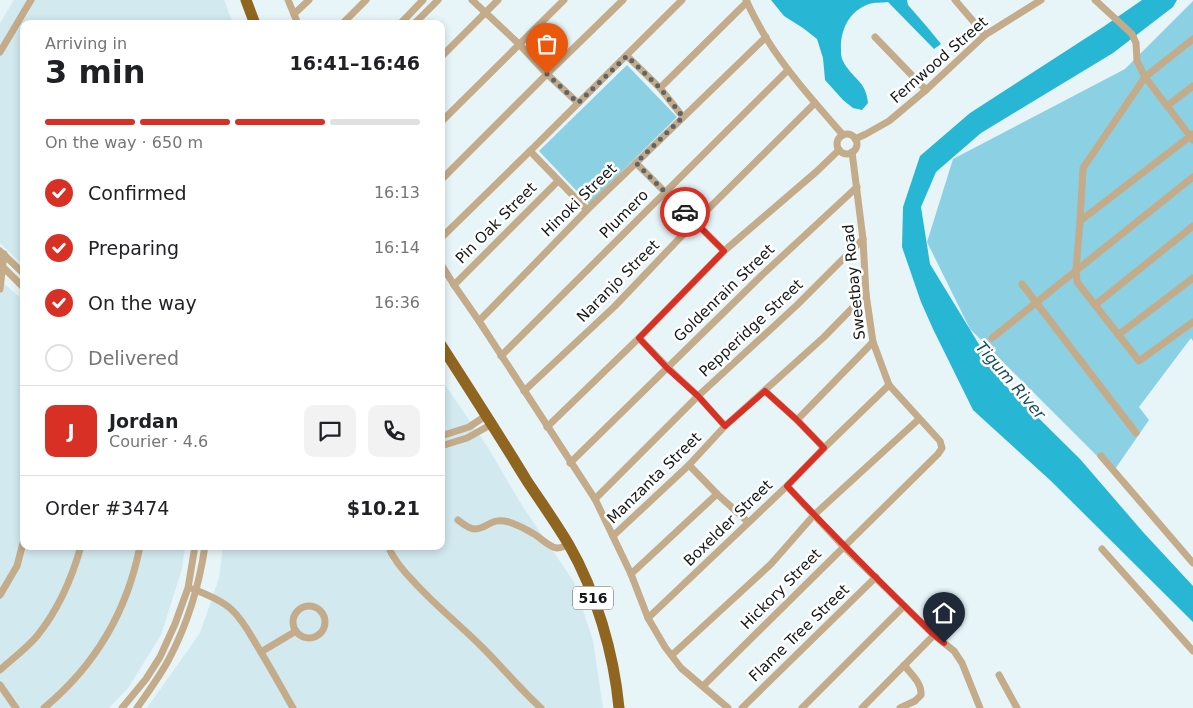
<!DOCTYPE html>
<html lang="en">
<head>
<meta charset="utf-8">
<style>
  :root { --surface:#fff; --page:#f2f2f2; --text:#202124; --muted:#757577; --line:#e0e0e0; --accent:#d93025 }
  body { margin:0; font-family:"DejaVu Sans",sans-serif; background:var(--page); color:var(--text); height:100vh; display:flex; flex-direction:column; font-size:19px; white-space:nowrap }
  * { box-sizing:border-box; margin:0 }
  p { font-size:16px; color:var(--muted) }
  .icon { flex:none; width:28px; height:28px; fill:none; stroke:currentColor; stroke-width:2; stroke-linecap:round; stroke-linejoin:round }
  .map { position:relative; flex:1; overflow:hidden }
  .drawer { position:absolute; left:20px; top:20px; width:425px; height:530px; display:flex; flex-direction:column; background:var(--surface); border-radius:10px; box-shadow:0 2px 8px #0003 }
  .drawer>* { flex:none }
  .pin { position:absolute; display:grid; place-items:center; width:42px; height:42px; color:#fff; margin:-51px -21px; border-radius:50% 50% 50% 0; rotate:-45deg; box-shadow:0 0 5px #0007 }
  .pin .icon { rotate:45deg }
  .courier { position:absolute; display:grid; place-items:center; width:50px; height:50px; margin:-25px; border:4px solid #d93025; border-radius:50%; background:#fff; color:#222; box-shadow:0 1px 6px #0007 }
  .headline em { font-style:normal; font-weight:800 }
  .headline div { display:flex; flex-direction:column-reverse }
  .headline { display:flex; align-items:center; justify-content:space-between; height:85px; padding:0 25px }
  h1 { font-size:32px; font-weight:800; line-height:38px }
  .bar { display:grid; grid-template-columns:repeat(4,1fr); gap:8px 5px; align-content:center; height:60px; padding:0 25px }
  .bar i { height:6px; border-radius:4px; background:var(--line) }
  .bar .active { background:var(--accent) }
  .bar p { grid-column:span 4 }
  .line { display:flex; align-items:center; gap:12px; padding:0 25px; border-top:1px solid var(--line) }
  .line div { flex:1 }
  .round { display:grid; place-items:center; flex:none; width:52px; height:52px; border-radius:10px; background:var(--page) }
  ol { padding:0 25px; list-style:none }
  li { display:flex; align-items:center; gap:15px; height:55px }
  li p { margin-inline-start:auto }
  li .icon { padding:5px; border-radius:50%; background:var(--accent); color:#fff; stroke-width:4 }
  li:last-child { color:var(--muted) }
  li i { width:28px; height:28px; border:2px solid var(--line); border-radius:50% }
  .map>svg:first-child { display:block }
</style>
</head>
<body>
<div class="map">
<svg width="1193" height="708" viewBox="0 0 1193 708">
  <rect width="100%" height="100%" fill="#e7f5f9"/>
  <g fill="#d2e9f0">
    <polygon points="14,0 224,0 233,24 24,24 24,266 0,243 0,23"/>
    <polygon points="0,280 24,301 24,546 185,546 182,569 161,635 128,688 109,708 0,708"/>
    <polygon points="441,379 487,446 523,507 574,582 593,641 603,708 147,708 200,633 219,578 223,546 441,546"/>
  </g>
  <g fill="#8cd0e3">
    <polygon points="1193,1 1193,341 1191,338 1139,407 1149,420 1113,472 970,329 927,242 953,159 1125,69"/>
    <polygon points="627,65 677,117 589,204 539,151"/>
  </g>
  <g fill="#28b6d5">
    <path d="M771,0H907L908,5L928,28L941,44L934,49L888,2C882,3 874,2 869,4C849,11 840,30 841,50C841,53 841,58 843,61C852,79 866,80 868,103L862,110L853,108L843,100L825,80L823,58L817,39L803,28L784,16Z"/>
    <polygon points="1142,0 1177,0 1173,7 1113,53 981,133 936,172 921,207 930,264 1002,382 1080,459 1143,532 1193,586 1193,622 1051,481 973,410 933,329 921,302 902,247 903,207 920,156 970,113 1103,27"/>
  </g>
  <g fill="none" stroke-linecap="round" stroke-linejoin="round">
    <g stroke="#c4ab8a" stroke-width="7">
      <polyline points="288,0 298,24"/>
      <polyline points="472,0 519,44 547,74 578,103"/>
      <path d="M746,0C752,13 759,26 766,38C788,73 816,104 843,135"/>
      <polyline points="955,0 985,35"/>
      <polyline points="1095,0 1132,34 1136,43 1137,61 1145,77 1193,140"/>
      <polyline points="294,14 309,0"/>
      <polyline points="342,24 366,0"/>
      <polyline points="400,24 423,0"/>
      <polyline points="414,24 438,0"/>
      <polyline points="875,37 926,90"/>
      <polyline points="0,52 31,0"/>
      <polyline points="627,56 660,88 683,117"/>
      <polyline points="441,57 498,0"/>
      <polyline points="660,88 747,2"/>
      <polyline points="1167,106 1193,86"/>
      <polyline points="441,122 564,0"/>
      <circle cx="847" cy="144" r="10"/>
      <polyline points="855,139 866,134 889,121 926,90 985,35 1041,0"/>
      <polyline points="530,151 587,210"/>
      <polyline points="636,163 724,251"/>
      <polyline points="441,180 547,74 623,0"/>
      <polyline points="1080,221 1083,168 1145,77 1193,39"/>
      <polyline points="1193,226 1095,305 1139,361 1193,322"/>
      <polyline points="441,238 530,151 682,0"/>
      <polyline points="0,251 24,274"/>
      <polyline points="0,264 24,288"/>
      <polyline points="441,264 454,285 479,321 595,499 631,574 648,618 665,647 681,668 728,708"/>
      <polyline points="1022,284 1136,433"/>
      <polyline points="454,285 558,181"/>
      <polyline points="0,289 4,254"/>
      <polyline points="1095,305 1077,282 1076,270 1080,221 1193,134"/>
      <polyline points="479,321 587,210 636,163 766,37"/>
      <polyline points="1118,335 1193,278"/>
      <polyline points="639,338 667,367 698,396 725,426"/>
      <polyline points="992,338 1193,177"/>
      <polyline points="501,356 788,70"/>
      <polyline points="524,391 615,306 695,222 815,103"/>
      <polyline points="765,391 797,420 824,448"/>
      <polyline points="797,420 873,342"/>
      <polyline points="547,427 639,338 724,251 816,172 839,150"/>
      <polyline points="441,436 469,427 487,415"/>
      <polyline points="441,446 467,438 492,424"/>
      <polyline points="1101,456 1193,563"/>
      <polyline points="570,463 762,275 857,187"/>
      <polyline points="689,465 717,494 748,522"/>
      <polyline points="787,486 844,547 934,635 954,651 962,663 980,708"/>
      <polyline points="595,499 698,396 797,305 863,239"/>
      <path d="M458,520C463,524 469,529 475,529C489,528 490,517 509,522C518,525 526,529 534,534C541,538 549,547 557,548C561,548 565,546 569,545"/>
      <polyline points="613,536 689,465 725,426 824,337 866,294"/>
      <path d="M388,546C394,561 404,572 415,583C436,606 460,625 482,647C502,667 520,689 541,708"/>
      <polyline points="1102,549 1193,651"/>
      <polyline points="631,574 717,494"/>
      <path d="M193,589C206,594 221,600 231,609C242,619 249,632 256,644C269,665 281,687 293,708"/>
      <polyline points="0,595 17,566 24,539"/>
      <circle cx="309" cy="622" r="16"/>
      <polyline points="648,618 787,486 824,448 889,385"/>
      <polyline points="261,652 296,631"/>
      <polyline points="672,655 771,564 814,515 919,419"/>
      <path d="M0,670C12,659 27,648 37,636C58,610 72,578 81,546"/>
      <polyline points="999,675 1017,708"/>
      <polyline points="0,685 16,708"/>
      <polyline points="703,686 938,454 942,448 940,441 889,385 873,342 866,294 863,239 852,152"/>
      <path d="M44,708C96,665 127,612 140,546"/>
      <polyline points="122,708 146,679 160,657 175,624 188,588 195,546"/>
      <path d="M137,708C148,692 160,676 169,659C188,623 199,587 205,546"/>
      <polyline points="742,708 876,577"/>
      <polyline points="802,708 904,606"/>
      <polyline points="862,708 934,635"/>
      <path d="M900,708L915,701L921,695C922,683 911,674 904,665"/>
    </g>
    <g stroke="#906520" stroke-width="11">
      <polyline points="246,0 255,24"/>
      <path d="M441,345C470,390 499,435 527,481C541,502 556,523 569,545C596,592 614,654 619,708"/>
    </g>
  </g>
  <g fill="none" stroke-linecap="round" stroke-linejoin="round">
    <polyline stroke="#5d6567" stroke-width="5" stroke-dasharray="0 9" points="547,74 578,103 627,56 660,88 683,117 636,163 685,212"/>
    <path stroke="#d93025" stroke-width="6" d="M685,212L724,251L639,338L667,368L698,396L725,426L765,391L797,420L824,448L787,486C835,537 884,586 934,635L944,643"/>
  </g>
  <g text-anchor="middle" stroke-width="5" stroke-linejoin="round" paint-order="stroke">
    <rect fill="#fff" stroke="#5a5d5e" stroke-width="1" x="573" y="586.5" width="40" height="23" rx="4"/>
    <g font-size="14" font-weight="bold" fill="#131819">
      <text x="593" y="603">516</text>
    </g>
    <g font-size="15" fill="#131819" stroke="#fff">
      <text transform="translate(939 60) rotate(-41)" y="5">Fernwood Street</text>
      <text transform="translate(579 200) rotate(-44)" y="5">Hinoki Street</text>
      <text transform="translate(624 214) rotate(-45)" y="5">Plumero</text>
      <text transform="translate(496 223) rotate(-45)" y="5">Pin Oak Street</text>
      <text transform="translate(618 281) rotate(-45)" y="5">Naranjo Street</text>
      <text transform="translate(854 282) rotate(-96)" y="5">Sweetbay Road</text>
      <text transform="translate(724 293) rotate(-44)" y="5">Goldenrain Street</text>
      <text transform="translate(751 328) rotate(-43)" y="5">Pepperidge Street</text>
      <text transform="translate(654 478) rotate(-44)" y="5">Manzanta Street</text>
      <text transform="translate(728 523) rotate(-44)" y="5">Boxelder Street</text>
      <text transform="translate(781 589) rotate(-45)" y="5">Hickory Street</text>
      <text transform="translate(799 633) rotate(-44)" y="5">Flame Tree Street</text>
    </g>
    <g font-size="16" font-style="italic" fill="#154d5a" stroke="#fff">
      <text transform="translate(1011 380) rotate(49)" y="6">Tigum River</text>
    </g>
  </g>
</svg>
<div class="pin" style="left:547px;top:74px;background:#ea580c"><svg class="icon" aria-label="bag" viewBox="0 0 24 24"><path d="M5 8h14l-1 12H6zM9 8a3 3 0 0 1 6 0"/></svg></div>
<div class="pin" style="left:944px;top:643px;background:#1f2937"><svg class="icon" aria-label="home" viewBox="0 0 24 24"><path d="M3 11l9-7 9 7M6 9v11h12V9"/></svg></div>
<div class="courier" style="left:685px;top:212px"><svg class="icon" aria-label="car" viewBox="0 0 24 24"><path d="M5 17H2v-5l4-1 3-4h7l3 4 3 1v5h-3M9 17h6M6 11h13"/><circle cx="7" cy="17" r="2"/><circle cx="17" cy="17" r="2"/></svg></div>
<section class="drawer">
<div class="headline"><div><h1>3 min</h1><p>Arriving in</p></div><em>16:41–16:46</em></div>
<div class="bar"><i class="active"></i><i class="active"></i><i class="active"></i><i></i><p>On the way · 650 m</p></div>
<ol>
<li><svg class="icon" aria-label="check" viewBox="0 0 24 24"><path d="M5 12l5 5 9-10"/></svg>Confirmed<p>16:13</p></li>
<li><svg class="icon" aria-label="check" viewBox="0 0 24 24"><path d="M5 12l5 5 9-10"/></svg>Preparing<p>16:14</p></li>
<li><svg class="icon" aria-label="check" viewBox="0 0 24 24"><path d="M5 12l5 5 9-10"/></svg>On the way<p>16:36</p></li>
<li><i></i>Delivered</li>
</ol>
<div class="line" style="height:90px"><b class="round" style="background:var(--accent);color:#fff">J</b><div><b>Jordan</b><p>Courier · 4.6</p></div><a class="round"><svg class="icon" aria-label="chat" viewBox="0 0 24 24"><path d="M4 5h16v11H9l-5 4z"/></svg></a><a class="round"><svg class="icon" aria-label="phone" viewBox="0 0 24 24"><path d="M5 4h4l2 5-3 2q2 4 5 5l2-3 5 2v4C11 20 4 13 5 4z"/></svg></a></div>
<div class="line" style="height:65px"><div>Order #3474</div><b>$10.21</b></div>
</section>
</div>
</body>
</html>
